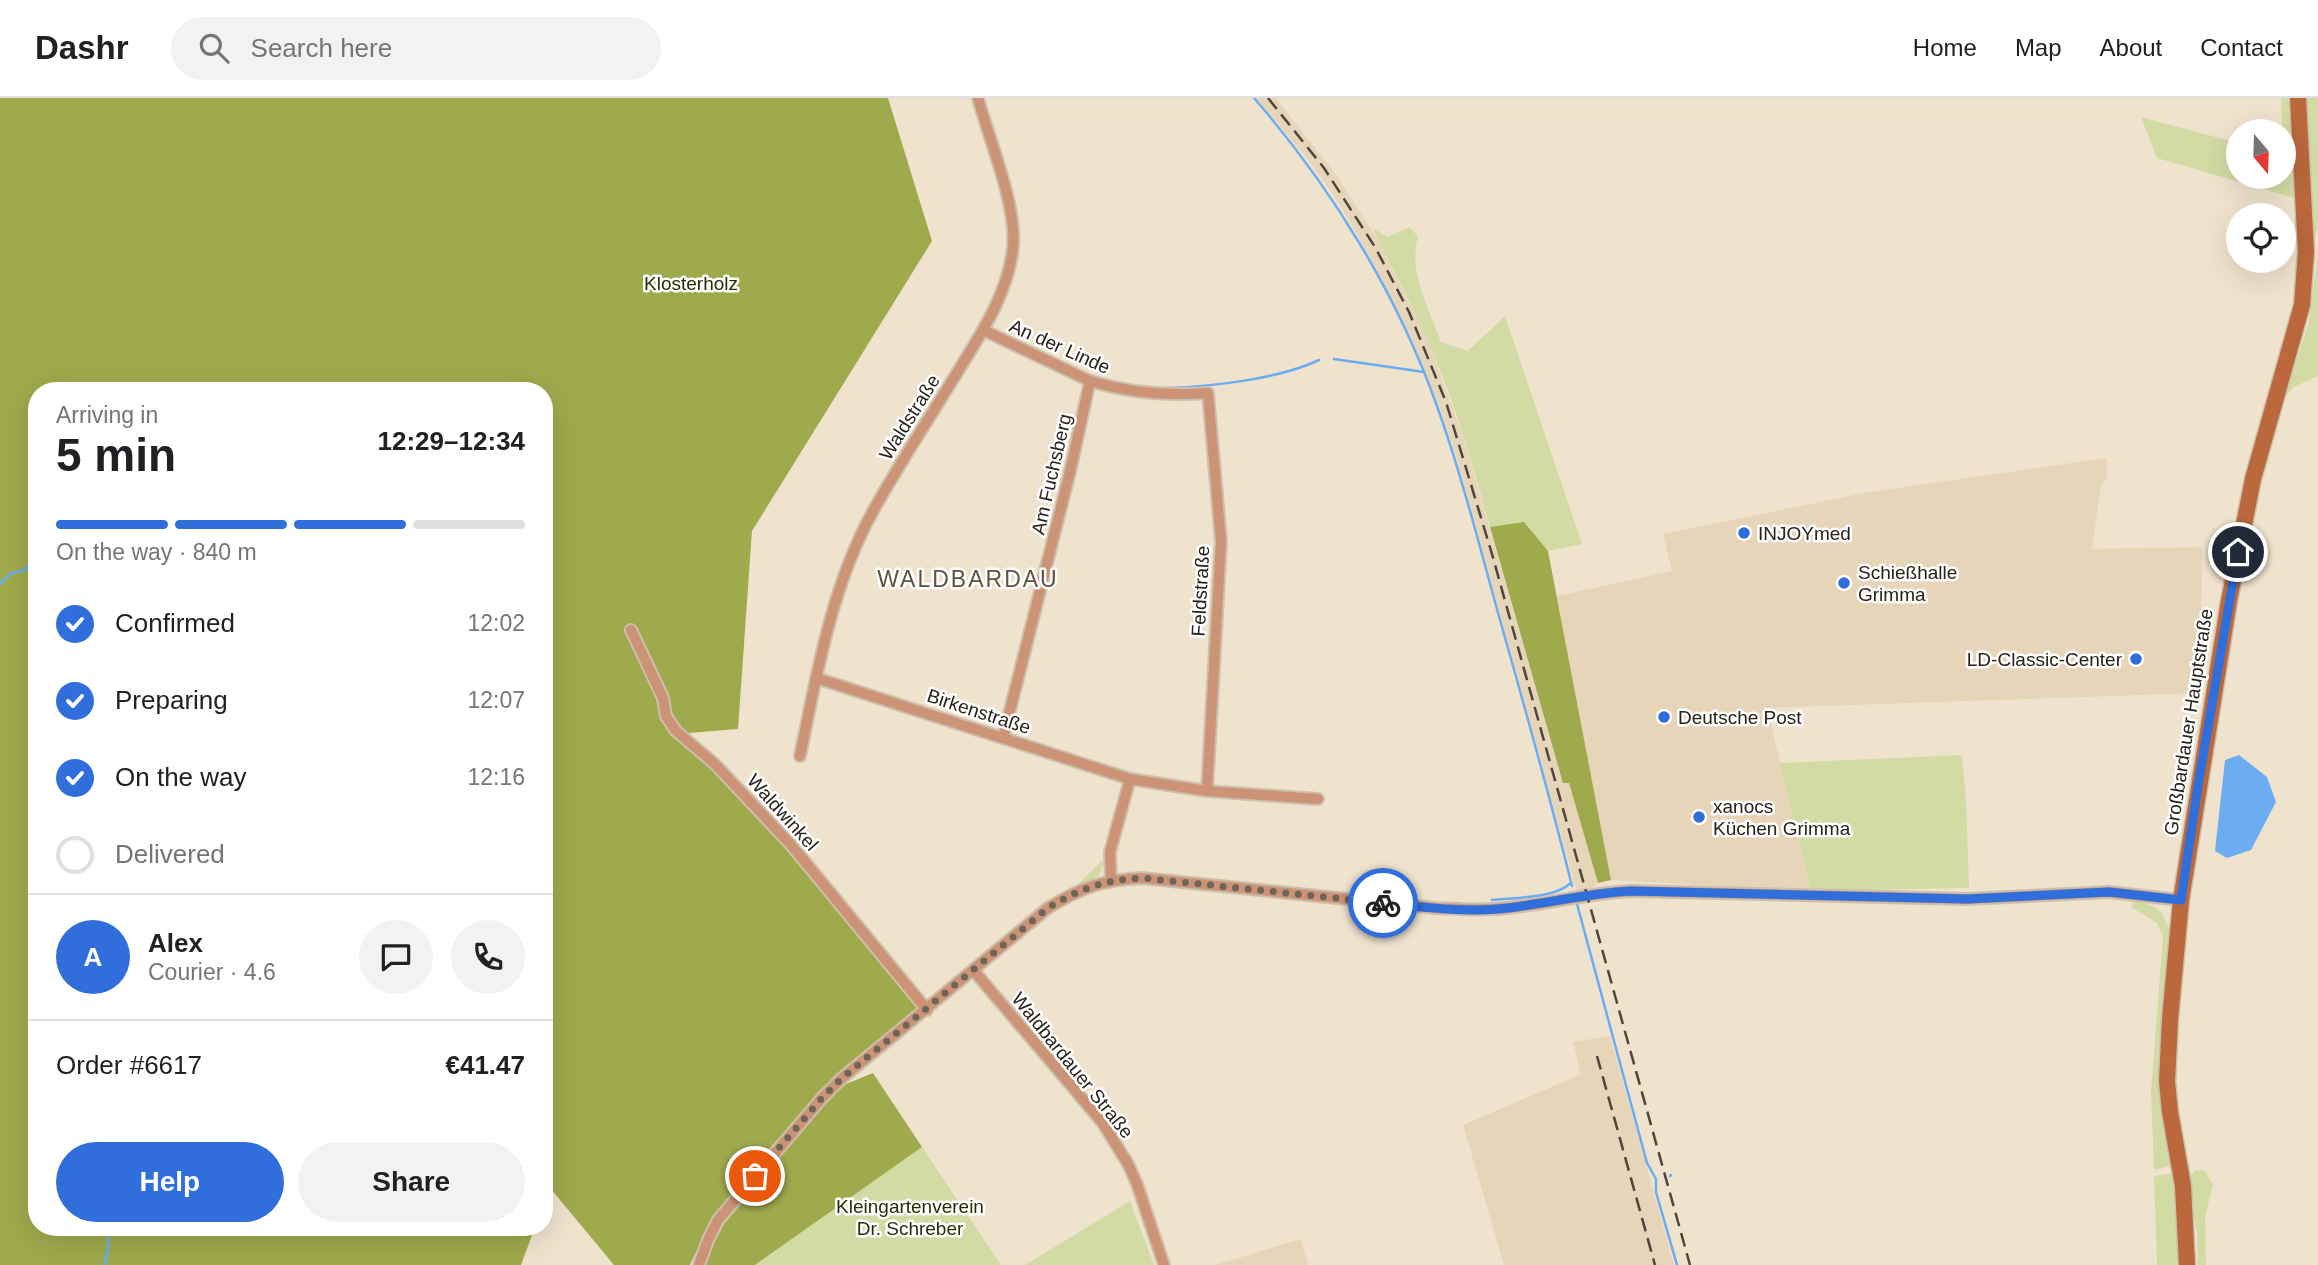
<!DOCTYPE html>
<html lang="en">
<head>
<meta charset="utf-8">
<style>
  :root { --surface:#fff; --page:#f2f2f2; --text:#202124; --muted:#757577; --line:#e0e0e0; --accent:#306edb }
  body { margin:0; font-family:Arial,sans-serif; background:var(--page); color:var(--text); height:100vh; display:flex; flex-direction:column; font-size:26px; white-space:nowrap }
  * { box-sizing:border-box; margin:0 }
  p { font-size:23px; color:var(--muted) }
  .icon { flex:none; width:38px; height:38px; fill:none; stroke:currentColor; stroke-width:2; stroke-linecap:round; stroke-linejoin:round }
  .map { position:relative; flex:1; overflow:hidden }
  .side { position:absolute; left:28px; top:284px; width:525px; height:854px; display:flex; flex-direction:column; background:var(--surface); border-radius:28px; box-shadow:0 7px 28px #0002 }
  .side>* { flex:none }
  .needle { width:46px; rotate:161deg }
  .buttons { position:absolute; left:2226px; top:21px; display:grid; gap:14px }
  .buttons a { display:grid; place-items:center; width:70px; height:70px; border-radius:50%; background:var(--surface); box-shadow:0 7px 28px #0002; font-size:35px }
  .pin { position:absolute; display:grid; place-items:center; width:60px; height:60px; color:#fff; margin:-30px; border:4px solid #fff; border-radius:50%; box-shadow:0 2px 7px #0007 }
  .courier { position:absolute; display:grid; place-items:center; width:70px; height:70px; margin:-35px; border:5px solid #306edb; border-radius:50%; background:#fff; color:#222; box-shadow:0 2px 9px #0007 }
  .headline em { font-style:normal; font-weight:700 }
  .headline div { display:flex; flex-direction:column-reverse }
  .headline { display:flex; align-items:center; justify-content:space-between; height:119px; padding:0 28px }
  h1 { font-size:46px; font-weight:700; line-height:52px }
  .bar { display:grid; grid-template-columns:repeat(4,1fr); gap:10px 7px; align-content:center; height:84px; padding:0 28px }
  .bar i { height:9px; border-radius:5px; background:var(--line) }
  .bar .current { background:var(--accent) }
  .bar p { grid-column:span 4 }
  .line { display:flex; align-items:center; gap:18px; padding:0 28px; border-top:2px solid var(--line) }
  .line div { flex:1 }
  .round { display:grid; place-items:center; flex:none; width:74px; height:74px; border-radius:37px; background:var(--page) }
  ol { padding:0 28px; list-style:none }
  li { display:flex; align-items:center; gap:21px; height:77px }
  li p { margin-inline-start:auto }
  li .icon { padding:7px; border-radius:50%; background:var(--accent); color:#fff; stroke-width:4 }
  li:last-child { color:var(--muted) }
  li i { width:38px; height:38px; border:4px solid var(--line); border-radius:50% }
  .action { display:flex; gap:14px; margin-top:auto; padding:14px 28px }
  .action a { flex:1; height:80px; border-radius:42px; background:var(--accent); color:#fff; font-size:28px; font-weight:700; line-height:80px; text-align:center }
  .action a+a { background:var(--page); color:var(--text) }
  header { display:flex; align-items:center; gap:42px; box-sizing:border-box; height:98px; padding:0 35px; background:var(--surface); border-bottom:2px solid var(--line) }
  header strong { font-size:33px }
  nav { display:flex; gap:38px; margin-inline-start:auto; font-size:24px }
  .search { width:490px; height:63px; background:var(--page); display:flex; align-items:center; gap:18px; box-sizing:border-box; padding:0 24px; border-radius:38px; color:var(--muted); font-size:26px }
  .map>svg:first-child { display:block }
</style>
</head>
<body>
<header>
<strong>Dashr</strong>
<div class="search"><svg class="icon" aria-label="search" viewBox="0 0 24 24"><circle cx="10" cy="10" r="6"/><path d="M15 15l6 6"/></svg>Search here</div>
<nav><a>Home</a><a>Map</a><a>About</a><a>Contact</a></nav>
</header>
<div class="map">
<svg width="2318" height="1167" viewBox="0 0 2318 1167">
  <rect width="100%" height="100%" fill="#f0e3ce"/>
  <g fill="#e7d5ba">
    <polygon points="1256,0 1276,0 1337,78 1377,141 1427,240 1462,335 1563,684 1569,685 1598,785 1592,790 1577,793 1574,784 1460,371 1439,307 1410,237 1355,132 1331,94 1306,59"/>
    <polygon points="2107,360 2107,380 2101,387 2092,451 2202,449 2200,595 1767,610 1811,793 1611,782 1557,498 1672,473 1663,436 1864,395"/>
    <polygon points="1610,938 1674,1167 1504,1167 1463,1027 1581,976 1573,944"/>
    <polygon points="1301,1141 1308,1167 1215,1167"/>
  </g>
  <g fill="#d3dba4">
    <polygon points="2281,0 2295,0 2298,101 2157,60 2141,19 2238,45 2238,79 2284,79"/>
    <polygon points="2302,0 2318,0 2318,131 2314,139 2310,139"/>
    <path d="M1410,129L1418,139C1408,174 1429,210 1441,244L1468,253L1505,218L1582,446L1548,453L1524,425L1490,429C1478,387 1466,343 1451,301C1431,245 1405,193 1377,141L1374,131L1388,139Z"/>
    <polygon points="2318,155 2318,278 2294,289 2284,301 2309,224"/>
    <polygon points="1962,657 1966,701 1969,790 1811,793 1780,665"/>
    <polygon points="1106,759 1099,778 1075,789"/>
    <polygon points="2134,801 2155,809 2162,815 2171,835 2164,906 2160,983 2173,1065 2170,1068 2154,1072 2151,994 2163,838 2157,825 2131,809"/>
    <polygon points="922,1049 1001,1167 755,1167"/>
    <polygon points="2196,1072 2205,1073 2213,1087 2205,1119 2206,1167 2198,1167 2197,1137 2188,1080"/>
    <polygon points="2175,1075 2181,1167 2157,1167 2154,1078"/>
    <polygon points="1130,1103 1154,1167 1025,1167"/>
  </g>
  <g fill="#9faa4d">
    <polygon points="0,0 888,0 932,143 752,433 738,631 689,635 711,666 752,705 921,910 837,978 755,1066 712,1120 690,1167 614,1167 550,1090 544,1103 544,292 37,292 37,1129 535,1129 521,1167 0,1167"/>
    <polygon points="1524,424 1548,453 1611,782 1598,785 1569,685 1563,685 1490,429"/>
    <polygon points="873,975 922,1049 755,1167 706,1167 714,1145 724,1126 826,1004 846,986"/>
  </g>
  <polygon fill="#6badf0" points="2239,657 2267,679 2276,704 2251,752 2227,760 2215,753 2225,662"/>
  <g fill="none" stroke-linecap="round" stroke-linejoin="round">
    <g stroke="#6badf0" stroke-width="2.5">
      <path d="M1254,0C1332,90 1397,196 1437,308C1462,378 1480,450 1500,522C1525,610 1550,699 1572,788"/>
      <polyline points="1334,261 1424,274"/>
      <path d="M1170,290C1214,288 1279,281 1319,262"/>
      <polyline points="0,486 11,475 23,473 29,467 37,466"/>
      <path d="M1492,802C1516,799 1553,801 1571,785"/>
      <polyline points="1577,806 1647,1065 1656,1081 1656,1094 1677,1167"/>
      <polyline points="1670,1078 1671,1077"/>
      <path d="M105,1129C112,1143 107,1153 105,1167"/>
    </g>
    <g stroke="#ccc0ad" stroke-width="14">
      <g id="minor">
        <path d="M983,232L1090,283C1129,295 1167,298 1208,295L1221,443L1207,693"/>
        <polyline points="631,532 663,600 666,618 676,633 715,666 792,748 927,912"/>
        <polyline points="816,580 1130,681 1207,693 1318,701"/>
        <polyline points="1003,640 1070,374 1090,283"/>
        <path d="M800,658C817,576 831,490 872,415C900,364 933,315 963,265C985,230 1009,191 1013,149C1017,107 989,42 978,0"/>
        <polyline points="1111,782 1110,754 1130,681"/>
        <polyline points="974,873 1102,1024 1128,1066 1137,1086 1164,1167"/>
        <path d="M699,1167L708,1142L718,1122L822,1000L841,981L1048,810C1082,789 1103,782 1142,780L1435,810C1459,811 1483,813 1506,810C1548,806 1589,795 1631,793L1967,801L2109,794L2181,802"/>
      </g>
    </g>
    <g stroke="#ccc0ad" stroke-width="19">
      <polyline id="secondary" points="2187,1167 2183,1088 2170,1014 2167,983 2170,921 2181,802 2229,503 2253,381 2302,207 2306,154 2298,0"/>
    </g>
    <use href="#minor" stroke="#cc9376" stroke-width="10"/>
    <use href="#secondary" stroke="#bb683c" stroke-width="16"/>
    <g stroke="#4d463c" stroke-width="2.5" stroke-dasharray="14 7" stroke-linecap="butt">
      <polyline points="1268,0 1324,70 1375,149 1409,214 1446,304 1492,456 1690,1167"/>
      <polyline points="1597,958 1655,1167"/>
    </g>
  </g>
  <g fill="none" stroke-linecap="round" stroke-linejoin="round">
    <path stroke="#6d6558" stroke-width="7" stroke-dasharray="0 12.6" d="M755,1078L822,1000L841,981L1048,810C1081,790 1104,782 1142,780L1383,805"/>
    <path stroke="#306edb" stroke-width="9" d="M1383,805C1424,809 1466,815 1508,810C1549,805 1589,795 1631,793L1967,801L2109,794L2181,802L2198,688L2238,454"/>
  </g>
  <g fill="#306edb" stroke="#fff" stroke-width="2.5">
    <circle cx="1744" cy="435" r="7"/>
    <circle cx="1844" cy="485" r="7"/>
    <circle cx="2136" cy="561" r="7"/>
    <circle cx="1664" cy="619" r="7"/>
    <circle cx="1699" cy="719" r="7"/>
  </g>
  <g text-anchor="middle" stroke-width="5" stroke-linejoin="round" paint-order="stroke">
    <g font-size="19" fill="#292d04" stroke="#fff">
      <text x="691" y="192">Klosterholz</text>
      <text x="910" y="1115">Kleingartenverein<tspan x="910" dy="22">Dr. Schreber</tspan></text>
    </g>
    <g font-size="19" fill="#262119" stroke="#fff">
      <text transform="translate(1060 248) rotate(24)" y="7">An der Linde</text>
      <text transform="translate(909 319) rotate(-58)" y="7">Waldstraße</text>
      <text transform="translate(1051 376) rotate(-77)" y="7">Am Fuchsberg</text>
      <text transform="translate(1200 493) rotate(-87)" y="7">Feldstraße</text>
      <text transform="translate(979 613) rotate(18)" y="7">Birkenstraße</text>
      <text transform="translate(2188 624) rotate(-81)" y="7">Großbardauer Hauptstraße</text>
      <text transform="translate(783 714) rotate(48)" y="7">Waldwinkel</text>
      <text transform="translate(1073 967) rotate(51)" y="7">Waldbardauer Straße</text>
    </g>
    <g font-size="19" fill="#262119" stroke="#fff" text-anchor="start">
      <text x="1758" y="442">INJOYmed</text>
      <text x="1858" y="481">Schießhalle<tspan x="1858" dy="22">Grimma</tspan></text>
      <text x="2122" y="568" text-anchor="end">LD-Classic-Center</text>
      <text x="1678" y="626">Deutsche Post</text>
      <text x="1713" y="715">xanocs<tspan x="1713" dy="22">Küchen Grimma</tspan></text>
    </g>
    <g font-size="23" letter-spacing="2" fill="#5e5241" stroke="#fff">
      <text x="968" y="489">WALDBARDAU</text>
    </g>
  </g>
</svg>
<div class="buttons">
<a><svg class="needle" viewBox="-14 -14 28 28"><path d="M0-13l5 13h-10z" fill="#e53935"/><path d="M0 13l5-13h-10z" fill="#757577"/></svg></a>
<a><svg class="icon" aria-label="locate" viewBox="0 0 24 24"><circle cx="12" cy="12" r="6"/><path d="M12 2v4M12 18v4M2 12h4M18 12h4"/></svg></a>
</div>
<div class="pin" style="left:755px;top:1078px;background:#ea580c"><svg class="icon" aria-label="bag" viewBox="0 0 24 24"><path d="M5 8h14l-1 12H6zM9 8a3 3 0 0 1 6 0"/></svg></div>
<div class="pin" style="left:2238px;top:454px;background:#1f2937"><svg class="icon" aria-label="home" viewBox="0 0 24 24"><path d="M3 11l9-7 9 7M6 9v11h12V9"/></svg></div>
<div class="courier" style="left:1383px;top:805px"><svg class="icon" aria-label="bike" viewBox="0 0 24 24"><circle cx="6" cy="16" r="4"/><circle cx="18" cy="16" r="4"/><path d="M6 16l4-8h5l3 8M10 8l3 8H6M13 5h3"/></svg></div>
<section class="side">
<div class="headline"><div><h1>5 min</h1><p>Arriving in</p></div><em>12:29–12:34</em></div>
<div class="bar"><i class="current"></i><i class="current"></i><i class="current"></i><i></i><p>On the way · 840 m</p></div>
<ol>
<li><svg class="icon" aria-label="check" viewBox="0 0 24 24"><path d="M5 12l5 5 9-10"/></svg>Confirmed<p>12:02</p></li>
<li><svg class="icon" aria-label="check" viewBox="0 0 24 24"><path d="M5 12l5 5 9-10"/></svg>Preparing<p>12:07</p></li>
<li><svg class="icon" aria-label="check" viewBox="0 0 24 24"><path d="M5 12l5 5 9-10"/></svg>On the way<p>12:16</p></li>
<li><i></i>Delivered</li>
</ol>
<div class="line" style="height:126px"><b class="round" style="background:var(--accent);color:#fff">A</b><div><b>Alex</b><p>Courier · 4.6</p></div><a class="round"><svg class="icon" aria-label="chat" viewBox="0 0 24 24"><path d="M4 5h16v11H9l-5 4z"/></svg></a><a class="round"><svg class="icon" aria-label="phone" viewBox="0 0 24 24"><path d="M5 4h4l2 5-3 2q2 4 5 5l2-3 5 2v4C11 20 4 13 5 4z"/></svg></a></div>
<div class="line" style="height:91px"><div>Order #6617</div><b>€41.47</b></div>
<div class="action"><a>Help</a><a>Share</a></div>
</section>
</div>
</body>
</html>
